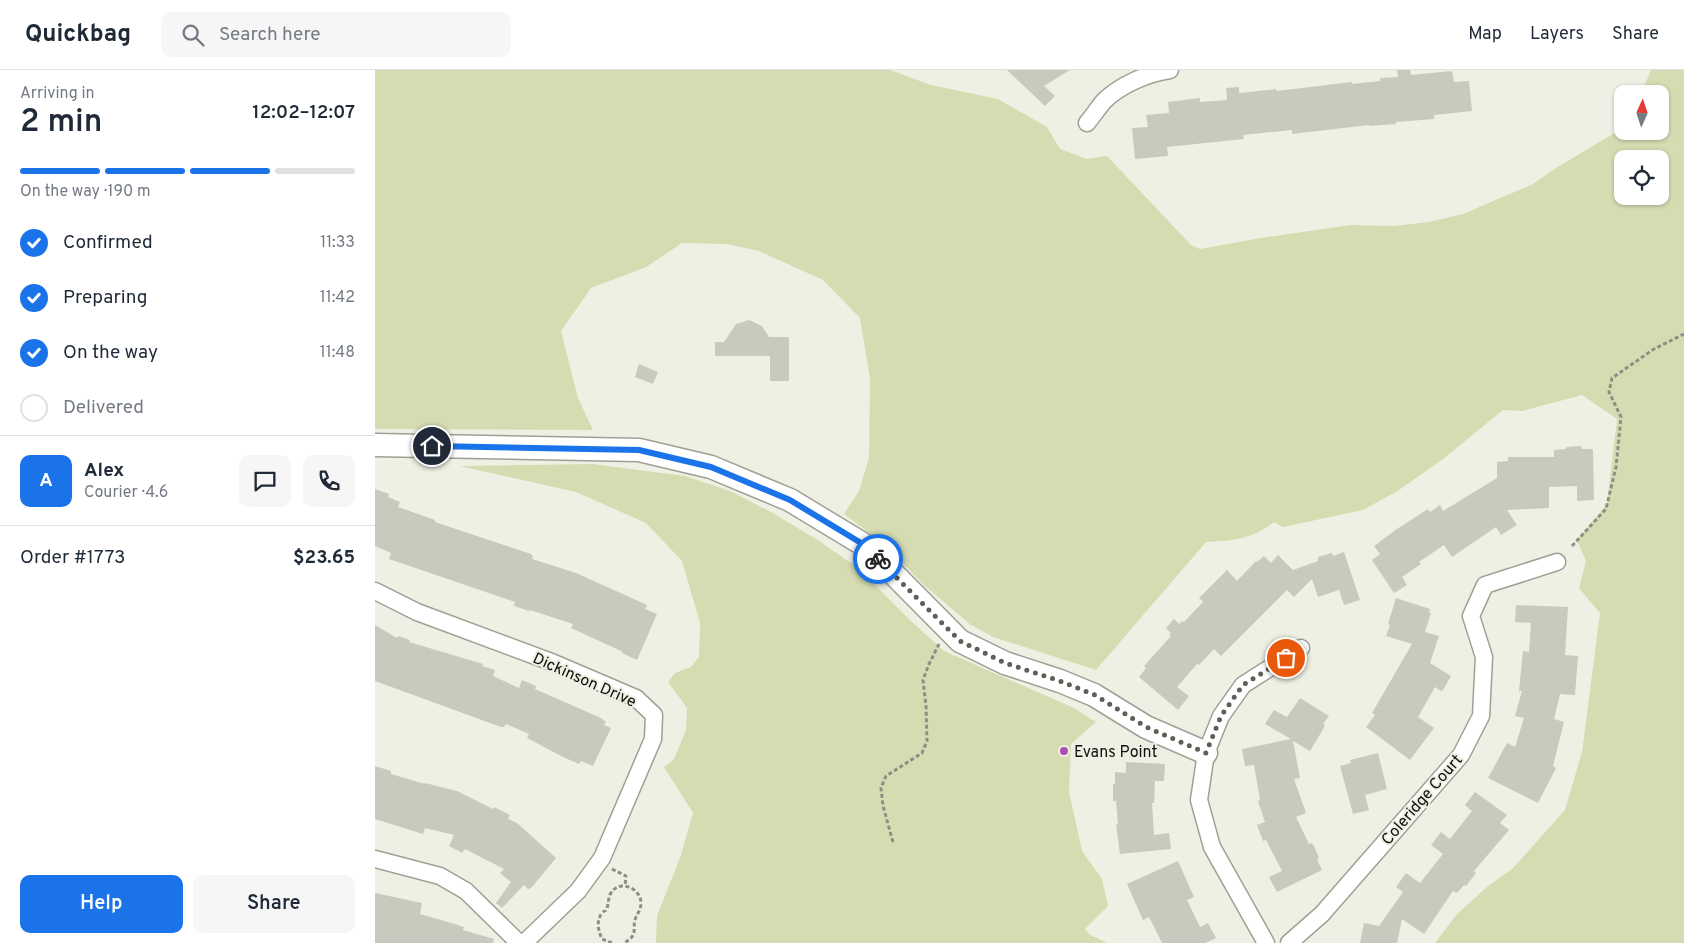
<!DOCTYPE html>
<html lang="en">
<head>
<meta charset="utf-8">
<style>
  :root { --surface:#fff; --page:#f6f6f7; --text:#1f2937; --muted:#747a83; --line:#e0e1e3; --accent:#1a73e8 }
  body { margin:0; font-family:Overpass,sans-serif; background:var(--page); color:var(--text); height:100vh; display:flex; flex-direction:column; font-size:19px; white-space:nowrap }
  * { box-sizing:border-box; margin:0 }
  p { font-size:16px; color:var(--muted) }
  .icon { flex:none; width:28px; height:28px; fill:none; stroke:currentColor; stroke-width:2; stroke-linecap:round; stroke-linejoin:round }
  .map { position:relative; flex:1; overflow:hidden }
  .side { display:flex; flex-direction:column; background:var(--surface); width:375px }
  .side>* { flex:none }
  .needle { width:32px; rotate:3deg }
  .buttons { position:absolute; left:1239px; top:15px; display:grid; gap:10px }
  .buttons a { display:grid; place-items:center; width:55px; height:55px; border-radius:10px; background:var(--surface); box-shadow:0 1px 4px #0004; font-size:25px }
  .pin { position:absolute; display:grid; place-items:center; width:42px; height:42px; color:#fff; margin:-21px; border:2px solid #fff; border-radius:50%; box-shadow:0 1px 5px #0007 }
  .courier { position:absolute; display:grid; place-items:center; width:50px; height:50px; margin:-25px; border:4px solid #1a73e8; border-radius:50%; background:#fff; color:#222; box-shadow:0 1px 6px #0007 }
  .head em { font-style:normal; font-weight:600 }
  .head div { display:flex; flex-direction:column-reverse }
  .head { display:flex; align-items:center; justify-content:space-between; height:85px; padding:0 20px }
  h1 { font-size:32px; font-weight:600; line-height:38px }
  .bar { display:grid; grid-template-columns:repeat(4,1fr); gap:8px 5px; align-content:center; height:60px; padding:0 20px }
  .bar i { height:6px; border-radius:4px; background:var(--line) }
  .bar .active { background:var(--accent) }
  .bar p { grid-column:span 4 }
  .line { display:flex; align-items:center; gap:12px; padding:0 20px; border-top:1px solid var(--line) }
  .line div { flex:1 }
  .round { display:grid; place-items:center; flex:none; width:52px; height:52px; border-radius:10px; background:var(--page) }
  ol { padding:0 20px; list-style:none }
  li { display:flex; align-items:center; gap:15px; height:55px }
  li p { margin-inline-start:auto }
  li .icon { padding:5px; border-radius:50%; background:var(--accent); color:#fff; stroke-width:4 }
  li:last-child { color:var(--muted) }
  li i { width:28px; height:28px; border:2px solid var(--line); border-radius:50% }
  .primary-button { display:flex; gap:10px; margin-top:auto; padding:10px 20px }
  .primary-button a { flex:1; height:58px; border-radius:10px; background:var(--accent); color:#fff; font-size:20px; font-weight:600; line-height:58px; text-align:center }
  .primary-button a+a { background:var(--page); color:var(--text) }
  header { display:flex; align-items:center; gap:30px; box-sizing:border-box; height:70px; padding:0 25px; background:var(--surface); border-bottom:1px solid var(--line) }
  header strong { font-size:24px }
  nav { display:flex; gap:28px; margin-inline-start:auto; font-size:18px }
  .search { width:350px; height:45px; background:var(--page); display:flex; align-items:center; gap:12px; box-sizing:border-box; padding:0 18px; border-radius:10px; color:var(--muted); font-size:19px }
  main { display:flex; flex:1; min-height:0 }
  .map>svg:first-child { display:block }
</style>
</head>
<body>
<header>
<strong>Quickbag</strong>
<div class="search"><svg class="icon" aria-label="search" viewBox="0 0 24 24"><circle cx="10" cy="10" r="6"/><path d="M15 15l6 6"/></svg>Search here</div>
<nav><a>Map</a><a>Layers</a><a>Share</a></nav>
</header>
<main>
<section class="side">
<div class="head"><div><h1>2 min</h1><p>Arriving in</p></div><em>12:02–12:07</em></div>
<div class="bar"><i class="active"></i><i class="active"></i><i class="active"></i><i></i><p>On the way · 190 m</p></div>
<ol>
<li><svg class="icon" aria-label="check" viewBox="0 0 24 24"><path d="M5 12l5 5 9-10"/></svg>Confirmed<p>11:33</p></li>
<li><svg class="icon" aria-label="check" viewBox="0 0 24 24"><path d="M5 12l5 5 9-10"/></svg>Preparing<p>11:42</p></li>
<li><svg class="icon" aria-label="check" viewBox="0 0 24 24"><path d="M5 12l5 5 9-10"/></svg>On the way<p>11:48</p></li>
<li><i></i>Delivered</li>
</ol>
<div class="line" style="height:90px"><b class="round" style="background:var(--accent);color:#fff">A</b><div><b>Alex</b><p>Courier · 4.6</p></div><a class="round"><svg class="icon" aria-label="chat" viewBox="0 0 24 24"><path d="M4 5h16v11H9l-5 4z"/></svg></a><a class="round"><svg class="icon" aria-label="phone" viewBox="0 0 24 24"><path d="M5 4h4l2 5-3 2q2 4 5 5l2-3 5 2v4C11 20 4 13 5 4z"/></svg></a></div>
<div class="line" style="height:65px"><div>Order #1773</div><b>$23.65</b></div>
<div class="primary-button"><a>Help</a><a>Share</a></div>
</section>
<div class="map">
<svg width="1309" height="873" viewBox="0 0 1309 873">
  <rect width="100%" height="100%" fill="#eef0e3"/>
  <g fill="#d6dcb1" fill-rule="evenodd">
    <path d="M0,0H515L556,15L623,29L672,57L685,79L712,89L732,86L816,175L825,179L880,169L975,155L1019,156L1054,152L1088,144L1158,114L1181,98L1241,62L1247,54L1248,61H1285V24H1266L1276,0H1309V873H1060L1082,844L1112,817L1138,798L1190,740L1207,682L1225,543L1204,518L1211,491L1202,470L1232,434L1242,349L1207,325L1147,341L1128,340L1068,389L1024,420L988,440L908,457L899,452C875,470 860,470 831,472L721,600L618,567L596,555L550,516L508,473L469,444L484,421L494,388L495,309L485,248L448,210L384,181L352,174L307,173L271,197L216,218L186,261L203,328L218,360L0,359ZM1248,89H1285V126H1248Z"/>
    <polygon points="217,394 310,406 355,421 396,442 441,469 482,497 537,552 569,581 699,638 721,652 696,674 694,722 707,781 727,809 733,836 710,859 714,864 732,873 281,873 282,846 306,785 318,743 289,697 299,689 311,660 312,638 293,612 300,603 316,597 324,587 325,553 307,491 271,453 201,422 85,396"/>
  </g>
  <g fill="#c8cabe">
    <polygon points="632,0 695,0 669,16 680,26 670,36"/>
    <polygon points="1022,0 1035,0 1036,5 1077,1 1079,12 1094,11 1097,41 1059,45 1059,49 1021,52 1021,54 994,56 994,55 917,64 917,60 868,65 869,69 792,77 793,86 760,89 757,58 773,57 771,45 794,43 793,32 825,28 825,32 852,30 851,18 864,17 864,23 901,19 902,21 977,12 977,14 1005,11 1005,8 1023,7"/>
    <polygon points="374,250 387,256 394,267 414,267 414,311 395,311 395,286 340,286 340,272 349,272 361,254"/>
    <polygon points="264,294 283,302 278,314 260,307"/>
    <polygon points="1206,376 1207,379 1218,379 1219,430 1202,431 1202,416 1174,417 1174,438 1132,440 1142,455 1126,465 1121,457 1077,487 1069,475 1044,492 1046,494 1027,507 1032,515 1019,523 997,490 1005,484 999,476 1022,459 1053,439 1055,442 1065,435 1068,441 1122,408 1122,392 1133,391 1133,387 1179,387 1179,380 1190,379 1192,377"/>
    <polygon points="0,419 14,424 13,427 25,432 23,437 60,450 60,452 156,484 158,486 157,489 201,503 270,534 272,536 270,539 282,544 262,590 247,583 248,582 196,558 198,554 155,540 154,541 139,536 140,532 14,489 16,483 0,476"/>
    <polygon points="969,482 985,530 969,535 964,520 943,527 937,509 919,527 912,520 846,586 839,579 824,595 822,594 802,617 814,626 803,640 764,607 771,598 769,596 796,566 794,565 796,563 791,558 799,549 804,554 807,551 809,552 828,532 824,528 852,500 862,511 881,491 882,492 889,486 896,493 903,485 918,500 943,491 943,487 957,483 958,486"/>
    <polygon points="1021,528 1055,539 1054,543 1056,543 1050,562 1064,566 1055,593 1076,606 1068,620 1066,621 1060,617 1043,647 1059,658 1035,690 991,657 1000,645 997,643 1037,574 1011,566 1015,555 1013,554"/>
    <polygon points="1141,535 1193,537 1190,585 1203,586 1200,625 1185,624 1179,649 1189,652 1178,696 1181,698 1163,733 1113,708 1132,673 1140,677 1149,648 1140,646 1147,621 1144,621 1148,581 1154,582 1156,553 1140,552"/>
    <polygon points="0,555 22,568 23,566 35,570 34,572 108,594 107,596 120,600 118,606 144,618 147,610 161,616 160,619 226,648 231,652 229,655 236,658 218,696 206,691 204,694 188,687 152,668 154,664 131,654 129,657 126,657 0,611"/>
    <polygon points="925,628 954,646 948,654 950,656 935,681 918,671 925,708 919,709 931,743 921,747 934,774 937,773 939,776 944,788 942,789 947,800 902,822 894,807 907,801 891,770 888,771 882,755 890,752 883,731 885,730 879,695 870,696 867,679 916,669 890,654 899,640 912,647"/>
    <polygon points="1003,683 1012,719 990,725 994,740 978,744 965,696 976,693 975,690"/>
    <polygon points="751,692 790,694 789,711 780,711 779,733 777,733 779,765 794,763 796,779 745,784 741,755 743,754 741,731 738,731 738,714 740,714 740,702 751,703"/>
    <polygon points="0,696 16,701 16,704 50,714 50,713 82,721 118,739 119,737 135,745 133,749 142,753 181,788 156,818 153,819 149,815 127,838 121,833 136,812 125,803 129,799 90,779 87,783 74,776 79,765 50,758 48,764 0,749"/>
    <polygon points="1100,722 1132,745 1125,753 1134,760 1099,801 1101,803 1091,816 1089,815 1082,823 1078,821 1049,864 1027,849 1022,873 985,873 989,853 1004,856 1028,822 1021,817 1031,803 1045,813 1068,784 1056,775 1066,762 1075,769 1097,741 1090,735"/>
    <polygon points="803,791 819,827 812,830 825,857 833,853 841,868 830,873 787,873 774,847 768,850 752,814"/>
    <polygon points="0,823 47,833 45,844 83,855 89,857 88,860 119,869 118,873 0,873"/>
  </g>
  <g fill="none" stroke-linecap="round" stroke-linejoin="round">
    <g stroke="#9ea094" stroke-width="19">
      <g id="street">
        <path d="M712,53C718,46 723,38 729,31C745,15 773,3 795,0"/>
        <polyline points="0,521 42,542 179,593 261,628 279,645 278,669 227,788 203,821 149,873"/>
        <polyline points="0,789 65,806 91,821 144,873"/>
        <polyline points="891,873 837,777 824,730 831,683 846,646 868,615 926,578"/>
        <polyline points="914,873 947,844 1086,685 1106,646 1109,587 1096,546 1110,515 1182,492"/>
      </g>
    </g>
    <g stroke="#9ea094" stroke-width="25">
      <polyline id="secondary" points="0,375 264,380 336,397 415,430 491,476 585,571 630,593 685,611 719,625 771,657 831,683"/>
    </g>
    <g stroke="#8d8f85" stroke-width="3" stroke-dasharray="4 2.5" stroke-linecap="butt">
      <polyline points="1197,476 1231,439 1241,397 1246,347 1234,322 1237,308 1279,279 1309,264"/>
      <polyline points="518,772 508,736 506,718 511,706 547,683 552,671 551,636 548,610 554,594 564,574"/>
      <polyline points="237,799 251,806 250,816"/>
      <path d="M237,873L227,869C223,860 221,851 227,843C231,839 230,843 232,838C234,833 233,827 236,823C244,809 266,818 266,833C266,839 263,843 261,847C256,859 265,864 249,873"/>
    </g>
    <use href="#street" stroke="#fff" stroke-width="16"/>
    <use href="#secondary" stroke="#fff" stroke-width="22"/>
  </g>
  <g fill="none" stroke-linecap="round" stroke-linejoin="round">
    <polyline stroke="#5e5f57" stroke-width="5" stroke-dasharray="0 9" points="503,489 585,571 630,593 685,611 720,625 771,657 831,683 846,646 868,615 911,588"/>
    <polyline stroke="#1a73e8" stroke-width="6" points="57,376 264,380 336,397 415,430 491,476 503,489"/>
  </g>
  <circle fill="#ad4eb7" stroke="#eef0e3" stroke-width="2" cx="689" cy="681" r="5"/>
  <g text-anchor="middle" stroke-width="4" stroke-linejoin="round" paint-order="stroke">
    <g font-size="16" fill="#10110c" stroke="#eef0e3">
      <text transform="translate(210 609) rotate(24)" y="6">Dickinson Drive</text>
      <text transform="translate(1046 729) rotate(-49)" y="6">Coleridge Court</text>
    </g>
    <g font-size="16" fill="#10110c" stroke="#eef0e3" text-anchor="start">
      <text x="699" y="687">Evans Point</text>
    </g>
  </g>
</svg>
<div class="buttons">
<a><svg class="needle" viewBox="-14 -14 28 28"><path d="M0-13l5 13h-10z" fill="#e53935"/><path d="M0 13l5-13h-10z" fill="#747a83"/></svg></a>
<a><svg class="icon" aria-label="locate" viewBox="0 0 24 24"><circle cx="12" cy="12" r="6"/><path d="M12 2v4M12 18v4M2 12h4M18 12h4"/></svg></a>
</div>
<div class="pin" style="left:911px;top:588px;background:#ea580c"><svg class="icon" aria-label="bag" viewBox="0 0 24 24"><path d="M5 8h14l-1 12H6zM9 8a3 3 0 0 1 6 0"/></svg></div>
<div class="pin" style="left:57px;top:376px;background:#1f2937"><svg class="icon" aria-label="home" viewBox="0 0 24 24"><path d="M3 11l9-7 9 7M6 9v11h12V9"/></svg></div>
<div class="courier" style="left:503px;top:489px"><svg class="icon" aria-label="bike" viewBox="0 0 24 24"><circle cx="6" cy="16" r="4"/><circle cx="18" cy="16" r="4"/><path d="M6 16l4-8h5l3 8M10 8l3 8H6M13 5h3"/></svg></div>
</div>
</main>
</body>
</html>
